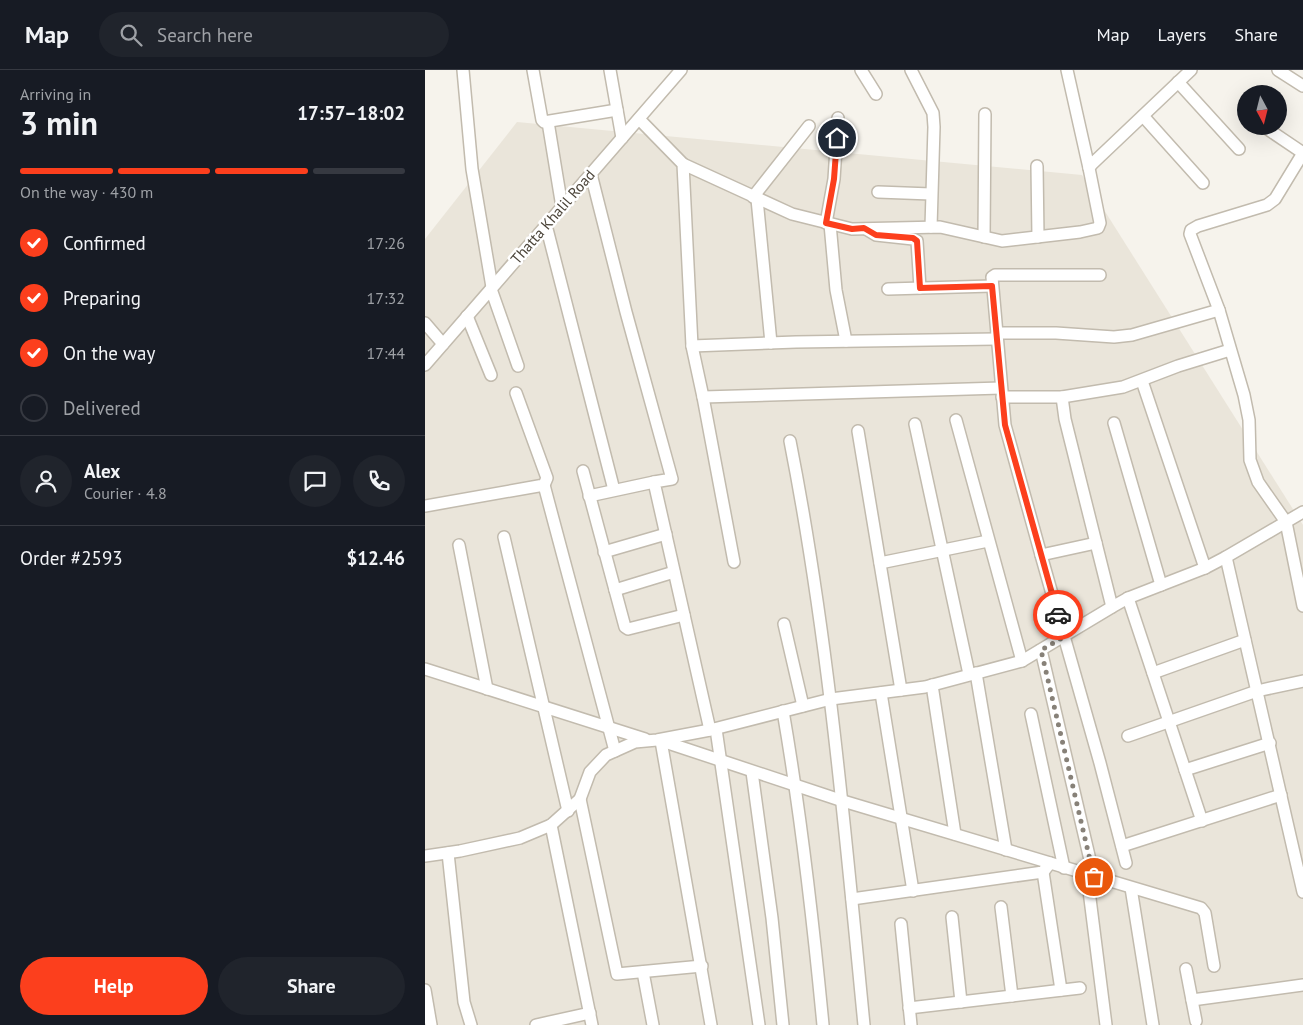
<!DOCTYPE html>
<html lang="en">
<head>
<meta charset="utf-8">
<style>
  :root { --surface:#171b24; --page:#20242c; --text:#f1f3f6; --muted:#9ea1a6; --line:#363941; --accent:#fc3f1d }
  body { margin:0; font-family:"PT Sans",sans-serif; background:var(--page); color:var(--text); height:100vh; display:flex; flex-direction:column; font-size:19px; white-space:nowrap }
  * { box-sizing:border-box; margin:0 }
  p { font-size:16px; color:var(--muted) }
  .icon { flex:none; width:28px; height:28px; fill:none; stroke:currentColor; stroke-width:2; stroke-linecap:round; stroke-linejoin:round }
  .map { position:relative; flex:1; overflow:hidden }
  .details { display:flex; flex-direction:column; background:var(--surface); width:425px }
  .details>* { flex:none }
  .needle { width:32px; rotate:173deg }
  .controls { position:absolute; left:812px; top:15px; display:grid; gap:10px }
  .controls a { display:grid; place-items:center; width:50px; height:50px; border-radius:50%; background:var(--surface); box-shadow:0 5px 20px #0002; font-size:25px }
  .pin { position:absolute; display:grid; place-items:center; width:42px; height:42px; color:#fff; margin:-21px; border:2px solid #fff; border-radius:50%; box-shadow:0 1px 5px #0007 }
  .courier { position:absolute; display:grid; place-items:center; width:50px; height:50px; margin:-25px; border:4px solid #fc3f1d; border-radius:50%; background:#fff; color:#222; box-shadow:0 1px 6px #0007 }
  .head em { font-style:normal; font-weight:600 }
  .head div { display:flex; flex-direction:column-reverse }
  .head { display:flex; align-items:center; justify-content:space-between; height:85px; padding:0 20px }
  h1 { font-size:32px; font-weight:600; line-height:38px }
  .bar { display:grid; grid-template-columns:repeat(4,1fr); gap:8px 5px; align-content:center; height:60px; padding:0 20px }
  .bar i { height:6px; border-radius:4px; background:var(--line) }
  .bar .active { background:var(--accent) }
  .bar p { grid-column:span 4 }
  .line { display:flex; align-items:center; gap:12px; padding:0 20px; border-top:1px solid var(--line) }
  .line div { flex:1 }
  .round { display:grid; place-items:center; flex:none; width:52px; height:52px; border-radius:26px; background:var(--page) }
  ol { padding:0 20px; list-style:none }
  li { display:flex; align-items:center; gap:15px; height:55px }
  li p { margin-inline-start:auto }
  li .icon { padding:5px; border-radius:50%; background:var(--accent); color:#fff; stroke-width:4 }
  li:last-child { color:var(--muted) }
  li i { width:28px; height:28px; border:2px solid var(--line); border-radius:50% }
  .primary-button { display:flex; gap:10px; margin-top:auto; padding:10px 20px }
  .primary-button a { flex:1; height:58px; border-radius:30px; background:var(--accent); color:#fff; font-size:20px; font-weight:600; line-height:58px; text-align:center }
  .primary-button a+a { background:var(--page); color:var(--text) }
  header { display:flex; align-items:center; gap:30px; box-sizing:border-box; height:70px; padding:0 25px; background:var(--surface); border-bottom:1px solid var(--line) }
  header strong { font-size:24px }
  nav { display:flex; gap:28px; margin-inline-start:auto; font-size:18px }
  .search { width:350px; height:45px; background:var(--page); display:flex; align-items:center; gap:12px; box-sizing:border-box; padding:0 18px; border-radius:28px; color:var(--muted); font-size:19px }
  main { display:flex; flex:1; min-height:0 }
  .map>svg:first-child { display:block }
</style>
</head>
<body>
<header>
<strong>Map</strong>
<div class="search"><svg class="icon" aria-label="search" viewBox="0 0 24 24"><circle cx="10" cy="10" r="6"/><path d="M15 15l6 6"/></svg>Search here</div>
<nav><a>Map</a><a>Layers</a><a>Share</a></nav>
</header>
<main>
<section class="details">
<div class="head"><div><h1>3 min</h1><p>Arriving in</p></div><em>17:57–18:02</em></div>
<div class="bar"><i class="active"></i><i class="active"></i><i class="active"></i><i></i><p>On the way · 430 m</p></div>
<ol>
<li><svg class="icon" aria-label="check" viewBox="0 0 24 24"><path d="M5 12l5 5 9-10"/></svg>Confirmed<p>17:26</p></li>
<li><svg class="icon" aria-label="check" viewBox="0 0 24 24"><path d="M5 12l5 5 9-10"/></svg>Preparing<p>17:32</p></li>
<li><svg class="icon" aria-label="check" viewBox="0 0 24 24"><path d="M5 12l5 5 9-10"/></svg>On the way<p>17:44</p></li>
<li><i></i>Delivered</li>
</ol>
<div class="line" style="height:90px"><a class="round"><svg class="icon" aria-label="person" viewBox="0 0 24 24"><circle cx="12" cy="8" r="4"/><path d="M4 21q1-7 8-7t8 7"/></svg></a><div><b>Alex</b><p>Courier · 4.8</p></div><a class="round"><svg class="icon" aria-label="chat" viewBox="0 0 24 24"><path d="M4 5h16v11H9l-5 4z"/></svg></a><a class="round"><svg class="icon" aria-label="phone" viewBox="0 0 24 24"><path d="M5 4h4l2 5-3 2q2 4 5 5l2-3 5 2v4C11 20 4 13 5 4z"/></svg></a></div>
<div class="line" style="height:65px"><div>Order #2593</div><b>$12.46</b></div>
<div class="primary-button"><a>Help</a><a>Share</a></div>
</section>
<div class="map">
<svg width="878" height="955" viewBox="0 0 878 955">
  <rect width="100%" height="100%" fill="#f6f3ec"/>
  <polygon fill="#eae5da" points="92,52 657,105 878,455 878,955 0,955 0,169"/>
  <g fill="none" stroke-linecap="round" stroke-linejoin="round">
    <g stroke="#c2bbae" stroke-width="14">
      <g id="minor">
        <polyline points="38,0 47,99 67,217"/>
        <polyline points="108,0 117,50 119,52 192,40"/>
        <polyline points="185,0 197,68"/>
        <polyline points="436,0 451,24"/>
        <polyline points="486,0 508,43 509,57 506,157"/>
        <polyline points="642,0 664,98"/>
        <polyline points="853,0 878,16"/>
        <polyline points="753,12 814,79"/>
        <polyline points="718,46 778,113"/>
        <polyline points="214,49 258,94 267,276 278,327 309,492"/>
        <polyline points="123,52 137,137"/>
        <polyline points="841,58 878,83"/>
        <polyline points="878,83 850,129 842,135 773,156 766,160 765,164 794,240 819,325 824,350 825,390 833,412 861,452 878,536"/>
        <polyline points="258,94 367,144 427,159 515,157 577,171 655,162 673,158 675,153 664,98 667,94 766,0"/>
        <polyline points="612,96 613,167"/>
        <polyline points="166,104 201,242 247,409 229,412 285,660"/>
        <polyline points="453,122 506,124"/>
        <polyline points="328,127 384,56"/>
        <polyline points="332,129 346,273"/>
        <polyline points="401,153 409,109 413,48"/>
        <polyline points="405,154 411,220 421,271"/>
        <polyline points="121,155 189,420"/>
        <polyline points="441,159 451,165 488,169 492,171 495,218"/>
        <polyline points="559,167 560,44"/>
        <polyline points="66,219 93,296"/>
        <polyline points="463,219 567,216"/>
        <polyline points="42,246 66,305"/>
        <polyline points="0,253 18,274"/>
        <polyline points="572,263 631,263 689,267 707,265 794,240"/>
        <polyline points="267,276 371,272 571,269"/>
        <polyline points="0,295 256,0"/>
        <polyline points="717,311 780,498"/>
        <polyline points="278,327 576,318"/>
        <polyline points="577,327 637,327 698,317 753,296 805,280"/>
        <polyline points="637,327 640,349 687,537"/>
        <polyline points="531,350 597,591"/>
        <polyline points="689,353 736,515"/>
        <polyline points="490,354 544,604"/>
        <polyline points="433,361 476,620"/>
        <path d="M365,371C403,564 420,760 439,955"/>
        <polyline points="158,401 200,557 203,559 259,545"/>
        <polyline points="119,415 190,681"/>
        <polyline points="164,426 229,412"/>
        <polyline points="0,436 119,415 122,408 91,323"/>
        <polyline points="79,467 143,741"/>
        <polyline points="671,473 616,485 580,355 567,207 570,205 675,205"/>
        <polyline points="34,475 62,619"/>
        <polyline points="179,482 241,464"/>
        <polyline points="616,485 675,693 701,793"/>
        <polyline points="801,487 878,822"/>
        <polyline points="455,493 563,471"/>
        <polyline points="190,520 249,502"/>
        <polyline points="703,528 777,751"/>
        <polyline points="359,554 378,636"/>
        <polyline points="616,580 669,807"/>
        <polyline points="0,599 220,669"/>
        <polyline points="551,603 581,780"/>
        <polyline points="728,603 820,570"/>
        <polyline points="507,615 530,764"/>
        <polyline points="456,623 488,821"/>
        <path d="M358,641C376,745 388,850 398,955"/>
        <polyline points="606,644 639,798"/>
        <polyline points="291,659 334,955"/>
        <polyline points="703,666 832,621 878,611"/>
        <polyline points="234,670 418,731 776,838 780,843 789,896"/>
        <polyline points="236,671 286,955"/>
        <polyline points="760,700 845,673"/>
        <polyline points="327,702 347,848 358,955"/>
        <polyline points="155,729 192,904 277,896"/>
        <polyline points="126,755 167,955"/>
        <polyline points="697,776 856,725"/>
        <polyline points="23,783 39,932 46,955"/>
        <polyline points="0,786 35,781 95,768 126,755 155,729 165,702 181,685 210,672 232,670 285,660 406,629 500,617 597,591 687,537 703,528 780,498 801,487 878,442"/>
        <polyline points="618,802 636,920"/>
        <polyline points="662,805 681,955"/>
        <polyline points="706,818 728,955"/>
        <polyline points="427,829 618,802 625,793"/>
        <polyline points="576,837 587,926"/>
        <polyline points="527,847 536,932"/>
        <polyline points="476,854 486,955"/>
        <polyline points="761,899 771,951"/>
        <polyline points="218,902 228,955"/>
        <polyline points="0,920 6,955"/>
        <polyline points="767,930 878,915"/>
        <polyline points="484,938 655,918"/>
        <polyline points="111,955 165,943"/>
      </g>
    </g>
    <use href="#minor" stroke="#fff" stroke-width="11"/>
  </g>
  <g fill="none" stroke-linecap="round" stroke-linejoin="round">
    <polyline stroke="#878178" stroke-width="5" stroke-dasharray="0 9" points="633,545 639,567 616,580 669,807"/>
    <polyline stroke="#fc3f1d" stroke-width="6" points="412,68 409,109 401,153 427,159 439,158 451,165 488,168 492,171 495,218 567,216 580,355 633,545"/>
  </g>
  <g text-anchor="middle" stroke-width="5" stroke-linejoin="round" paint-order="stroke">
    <g font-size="15" fill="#4b4439" stroke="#fff">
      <text transform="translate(128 147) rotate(-49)" y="5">Thatta Khalil Road</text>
    </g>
  </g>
</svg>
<div class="controls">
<a><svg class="needle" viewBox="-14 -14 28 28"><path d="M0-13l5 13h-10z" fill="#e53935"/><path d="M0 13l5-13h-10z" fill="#9ea1a6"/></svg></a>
</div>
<div class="pin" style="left:669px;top:807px;background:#ea580c"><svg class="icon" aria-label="bag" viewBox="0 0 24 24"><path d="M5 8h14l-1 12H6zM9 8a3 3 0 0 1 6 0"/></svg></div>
<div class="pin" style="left:412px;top:68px;background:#1f2937"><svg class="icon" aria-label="home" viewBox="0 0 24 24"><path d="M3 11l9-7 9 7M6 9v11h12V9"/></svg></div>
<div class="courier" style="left:633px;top:545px"><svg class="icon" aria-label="car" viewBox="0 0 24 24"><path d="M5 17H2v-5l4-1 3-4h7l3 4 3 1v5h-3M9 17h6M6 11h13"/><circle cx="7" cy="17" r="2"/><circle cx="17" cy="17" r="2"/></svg></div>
</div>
</main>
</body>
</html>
